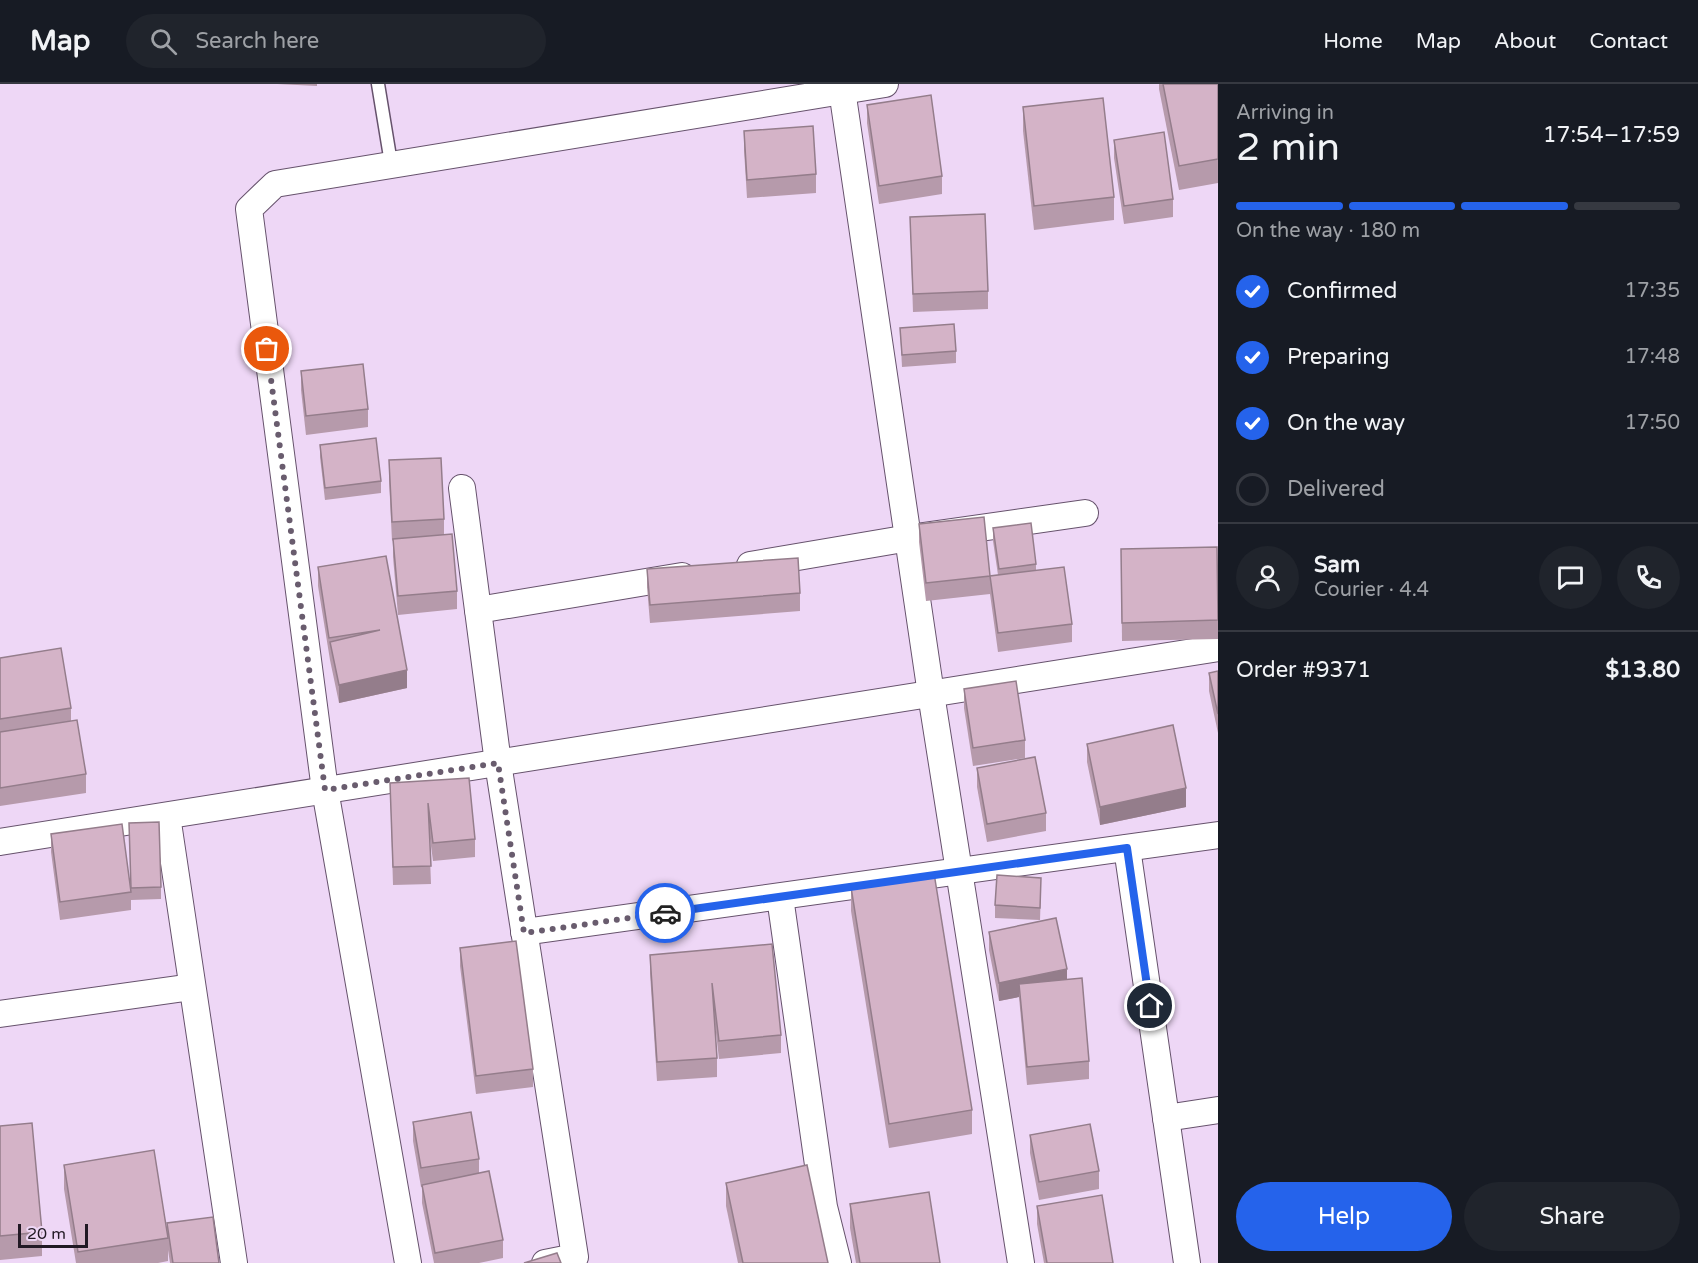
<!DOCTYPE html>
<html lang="en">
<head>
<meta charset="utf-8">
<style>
  :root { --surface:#171b24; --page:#20242c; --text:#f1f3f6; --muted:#9ea1a6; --line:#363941; --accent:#2563eb }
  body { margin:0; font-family:"Varela Round",sans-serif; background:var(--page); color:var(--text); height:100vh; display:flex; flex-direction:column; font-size:22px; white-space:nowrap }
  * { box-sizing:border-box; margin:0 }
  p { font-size:20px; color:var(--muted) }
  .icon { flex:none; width:33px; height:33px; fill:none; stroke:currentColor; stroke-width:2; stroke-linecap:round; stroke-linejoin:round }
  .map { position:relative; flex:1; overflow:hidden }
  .side { display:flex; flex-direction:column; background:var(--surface); width:480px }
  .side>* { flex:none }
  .scale { position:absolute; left:18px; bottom:15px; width:70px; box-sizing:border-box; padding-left:6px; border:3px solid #211924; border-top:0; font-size:16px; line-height:21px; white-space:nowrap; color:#211924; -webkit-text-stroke:4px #eed7f6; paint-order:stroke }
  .pin { position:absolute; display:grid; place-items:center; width:51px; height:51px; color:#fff; margin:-26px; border:3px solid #fff; border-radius:50%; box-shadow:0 2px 6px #0007 }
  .courier { position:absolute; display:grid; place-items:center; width:60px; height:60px; margin:-30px; border:4px solid #2563eb; border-radius:50%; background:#fff; color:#222; box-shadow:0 2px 8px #0007 }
  .summary em { font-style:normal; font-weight:600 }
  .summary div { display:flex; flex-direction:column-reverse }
  .summary { display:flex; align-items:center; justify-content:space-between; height:102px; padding:0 18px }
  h1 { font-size:39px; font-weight:600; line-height:45px }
  .bar { display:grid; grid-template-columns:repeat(4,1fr); gap:9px 6px; align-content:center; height:72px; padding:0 18px }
  .bar i { height:8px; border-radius:4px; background:var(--line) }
  .bar .current { background:var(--accent) }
  .bar p { grid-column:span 4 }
  .line { display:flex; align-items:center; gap:15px; padding:0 18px; border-top:2px solid var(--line) }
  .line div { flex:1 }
  .round { display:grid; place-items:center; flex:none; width:63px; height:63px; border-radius:32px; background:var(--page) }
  ol { padding:0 18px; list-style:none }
  li { display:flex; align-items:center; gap:18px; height:66px }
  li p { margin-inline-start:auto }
  li .icon { padding:6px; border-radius:50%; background:var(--accent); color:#fff; stroke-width:4 }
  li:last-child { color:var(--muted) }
  li i { width:33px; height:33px; border:3px solid var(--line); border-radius:50% }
  .button { display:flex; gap:12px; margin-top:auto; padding:12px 18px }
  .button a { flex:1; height:69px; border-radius:36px; background:var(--accent); color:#fff; font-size:24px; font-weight:600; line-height:69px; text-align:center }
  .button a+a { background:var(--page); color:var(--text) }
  header { display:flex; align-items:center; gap:36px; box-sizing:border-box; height:84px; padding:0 30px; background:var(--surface); border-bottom:2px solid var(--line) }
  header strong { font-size:28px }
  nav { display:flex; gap:33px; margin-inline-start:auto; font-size:21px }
  .search { width:420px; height:54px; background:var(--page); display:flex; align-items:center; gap:15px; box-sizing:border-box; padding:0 21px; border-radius:33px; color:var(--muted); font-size:22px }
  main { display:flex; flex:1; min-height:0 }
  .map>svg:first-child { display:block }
</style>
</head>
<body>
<header>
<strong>Map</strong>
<div class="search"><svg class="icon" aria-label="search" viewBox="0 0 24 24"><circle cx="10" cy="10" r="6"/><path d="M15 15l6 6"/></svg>Search here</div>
<nav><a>Home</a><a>Map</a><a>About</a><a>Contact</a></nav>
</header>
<main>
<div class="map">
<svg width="1218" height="1179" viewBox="0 0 1218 1179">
  <rect width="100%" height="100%" fill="#eed7f6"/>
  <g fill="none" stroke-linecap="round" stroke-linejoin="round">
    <g stroke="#66526c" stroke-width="15">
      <polyline id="service" points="378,0 391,79"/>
    </g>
    <g stroke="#66526c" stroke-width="28">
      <g id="minor">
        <polyline points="842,6 931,610 1021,1179"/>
        <polyline points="462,404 498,679 575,1173 545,1179"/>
        <polyline points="750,481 909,454 1085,429"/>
        <polyline points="478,526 682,492"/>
        <polyline points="167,732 234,1179"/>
        <polyline points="0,758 1218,564"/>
        <polyline points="1127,764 1187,1179"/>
        <polyline points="780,813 824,1123 838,1179"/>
        <polyline points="524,848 1218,751"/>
        <polyline points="0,930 192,903"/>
        <polyline points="1166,1034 1218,1026"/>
        <polyline points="408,1179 325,706 249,125 275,100 885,0"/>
      </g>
    </g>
    <use href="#service" stroke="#fff" stroke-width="12"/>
    <use href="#minor" stroke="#fff" stroke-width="26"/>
  </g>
  <g fill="#b69aab">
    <polygon points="277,0 317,0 317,2"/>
    <polygon points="1159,0 1218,0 1218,99 1179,106 1159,5"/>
    <polygon points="867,21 942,92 942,110 879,120 867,39"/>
    <polygon points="1023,23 1114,113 1114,136 1034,146 1023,47"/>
    <polygon points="744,47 816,90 816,109 747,114 744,66"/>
    <polygon points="1114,56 1173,115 1173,133 1124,140 1114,74"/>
    <polygon points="910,133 988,207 988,225 913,228"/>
    <polygon points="900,244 956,267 956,279 902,283"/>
    <polygon points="301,287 368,325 368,343 306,351 301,306"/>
    <polygon points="320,361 381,397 381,409 325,416 320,373"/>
    <polygon points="389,376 444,435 444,451 457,507 457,525 398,531 393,473 393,456 392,457 389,395"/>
    <polygon points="919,440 990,492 998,491 993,457 993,444 1036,480 1036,486 1072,540 1072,558 998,568 990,510 926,517 919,458"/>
    <polygon points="1121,465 1218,527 1218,555 1122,557"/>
    <polygon points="386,472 407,604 339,619 330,576 318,502 318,483"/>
    <polygon points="647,485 800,509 800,527 650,539 647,503"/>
    <polygon points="0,574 71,624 71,637 86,690 86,709 0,722"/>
    <polygon points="1218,587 1218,649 1209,607 1209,589"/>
    <polygon points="964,605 1025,656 1025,674 973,682 964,624"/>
    <polygon points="1087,660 1186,723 1100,741 1087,678"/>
    <polygon points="977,684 1046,729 1046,747 987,758 977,703"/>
    <polygon points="390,699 475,755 475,773 433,777 429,747 431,800 393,801"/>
    <polygon points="129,739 161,803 161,815 131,816 131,826 60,836 51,768 51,750 131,805"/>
    <polygon points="851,803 972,1026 972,1050 889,1064 851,827"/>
    <polygon points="1041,806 1040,836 995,834 995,821"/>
    <polygon points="989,848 1067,896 1089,977 1089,995 1027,1001 1019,913 999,917 989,866"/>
    <polygon points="460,864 533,985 533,1003 476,1010 460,882"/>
    <polygon points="650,871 781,951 781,969 719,975 715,940 717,974 717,993 657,997 650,889"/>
    <polygon points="413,1038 479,1075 479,1089 503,1156 503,1174 479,1179 434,1179 422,1119 422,1103 421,1103 413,1057"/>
    <polygon points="0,1042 42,1148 42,1172 0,1176"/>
    <polygon points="1030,1051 1099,1087 1099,1105 1039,1116 1030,1069"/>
    <polygon points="64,1081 167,1146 167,1139 219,1179 170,1179 168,1166 168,1177 158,1179 76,1179 64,1105"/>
    <polygon points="726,1099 828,1179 738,1179 726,1122"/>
    <polygon points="850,1120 940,1179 856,1179 850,1144"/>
    <polygon points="1037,1122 1113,1179 1044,1179 1037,1140"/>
  </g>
  <g fill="#947d8b">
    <polygon points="407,586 407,604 339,619 339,601"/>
    <polygon points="1186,704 1186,723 1100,741 1100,723"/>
    <polygon points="1067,885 1067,903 1019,900 1019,913 999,917 999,899"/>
  </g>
  <g fill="#d4b3c7" stroke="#947d8b" stroke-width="1.5">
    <polygon points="1163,0 1218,0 1218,75 1179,82"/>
    <polygon points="931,11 942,92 879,102 867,21"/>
    <polygon points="1103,14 1114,113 1034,122 1023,23"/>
    <polygon points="813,42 816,90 747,96 744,47"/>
    <polygon points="1164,48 1173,115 1124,122 1114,56"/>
    <polygon points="985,130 988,207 913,210 910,133"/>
    <polygon points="954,240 956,267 902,271 900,244"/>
    <polygon points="363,280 368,325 306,332 301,287"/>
    <polygon points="376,354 381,397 325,404 320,361"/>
    <polygon points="441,374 444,435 392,438 389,376"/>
    <polygon points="984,433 990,492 926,499 919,440"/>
    <polygon points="1031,439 1036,480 999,485 993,444"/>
    <polygon points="452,450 457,507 398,512 393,455"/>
    <polygon points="1217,463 1218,536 1122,539 1121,465"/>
    <polygon points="386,472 407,586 339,601 330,558 380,546 329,554 318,483"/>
    <polygon points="798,474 800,509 650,521 647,485"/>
    <polygon points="1064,483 1072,540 998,549 990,492"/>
    <polygon points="61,564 71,624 0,635 0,574"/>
    <polygon points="1218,587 1218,630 1209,589"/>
    <polygon points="1016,597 1025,656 973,664 964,605"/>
    <polygon points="77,636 86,690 0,704 0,648"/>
    <polygon points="1173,641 1186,704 1100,723 1087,660"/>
    <polygon points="1035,673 1046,729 987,740 977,684"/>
    <polygon points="469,694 475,755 433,759 428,719 431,782 393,783 390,699"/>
    <polygon points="159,738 161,803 131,804 129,739"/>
    <polygon points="122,740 131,808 60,818 51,750"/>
    <polygon points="934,789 972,1026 889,1040 851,803"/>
    <polygon points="997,791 1041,794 1040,824 995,821"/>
    <polygon points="1056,834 1067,885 999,899 989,848"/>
    <polygon points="516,857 533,985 476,992 460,864"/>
    <polygon points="772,860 781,951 719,957 712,899 717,974 657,978 650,871"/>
    <polygon points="1082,894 1089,977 1027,983 1019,900"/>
    <polygon points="471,1028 479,1075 421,1084 413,1038"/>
    <polygon points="32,1039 42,1148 0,1152 0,1042"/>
    <polygon points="1090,1040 1099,1087 1039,1098 1030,1051"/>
    <polygon points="154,1066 168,1154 78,1168 64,1081"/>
    <polygon points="807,1081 828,1179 743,1179 726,1099"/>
    <polygon points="489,1087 503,1156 435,1169 422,1101"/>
    <polygon points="929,1108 940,1179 860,1179 850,1120"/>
    <polygon points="1102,1111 1113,1179 1047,1179 1037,1122"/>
    <polygon points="213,1133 219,1179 173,1179 167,1139"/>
    <polygon points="557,1169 561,1179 524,1179"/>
  </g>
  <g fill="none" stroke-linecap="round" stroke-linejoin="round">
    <polyline stroke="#695c6e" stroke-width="6" stroke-dasharray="0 10.8" points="267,265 325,706 498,679 524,849 665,829"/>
    <polyline stroke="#2563eb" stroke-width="8" points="665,829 1127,764 1150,922"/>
  </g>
</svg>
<div class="scale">20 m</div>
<div class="pin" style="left:267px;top:265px;background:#ea580c"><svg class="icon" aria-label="bag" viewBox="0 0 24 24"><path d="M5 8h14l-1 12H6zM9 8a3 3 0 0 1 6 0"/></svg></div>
<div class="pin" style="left:1150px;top:922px;background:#1f2937"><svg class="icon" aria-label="home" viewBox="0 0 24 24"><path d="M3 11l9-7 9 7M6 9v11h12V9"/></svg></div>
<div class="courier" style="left:665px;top:829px"><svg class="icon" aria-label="car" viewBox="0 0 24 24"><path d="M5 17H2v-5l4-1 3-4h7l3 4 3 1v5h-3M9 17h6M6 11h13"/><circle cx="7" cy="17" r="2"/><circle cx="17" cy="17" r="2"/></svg></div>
</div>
<section class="side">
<div class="summary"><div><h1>2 min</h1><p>Arriving in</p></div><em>17:54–17:59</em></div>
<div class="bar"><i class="current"></i><i class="current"></i><i class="current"></i><i></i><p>On the way · 180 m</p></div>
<ol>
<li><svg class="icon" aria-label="check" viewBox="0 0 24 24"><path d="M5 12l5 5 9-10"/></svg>Confirmed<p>17:35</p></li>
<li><svg class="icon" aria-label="check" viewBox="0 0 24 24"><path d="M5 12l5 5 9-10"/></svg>Preparing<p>17:48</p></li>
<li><svg class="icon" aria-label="check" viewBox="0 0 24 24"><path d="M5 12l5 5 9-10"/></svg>On the way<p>17:50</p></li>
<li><i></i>Delivered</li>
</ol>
<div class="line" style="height:108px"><a class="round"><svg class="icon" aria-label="person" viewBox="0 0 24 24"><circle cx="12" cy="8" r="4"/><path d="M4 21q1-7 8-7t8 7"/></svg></a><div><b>Sam</b><p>Courier · 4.4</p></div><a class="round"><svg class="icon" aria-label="chat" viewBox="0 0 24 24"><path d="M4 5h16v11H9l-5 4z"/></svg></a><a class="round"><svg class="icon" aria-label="phone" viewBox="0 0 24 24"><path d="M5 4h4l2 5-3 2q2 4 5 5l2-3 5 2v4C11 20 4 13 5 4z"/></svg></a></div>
<div class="line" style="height:78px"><div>Order #9371</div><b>$13.80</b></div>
<div class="button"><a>Help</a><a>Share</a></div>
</section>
</main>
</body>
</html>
